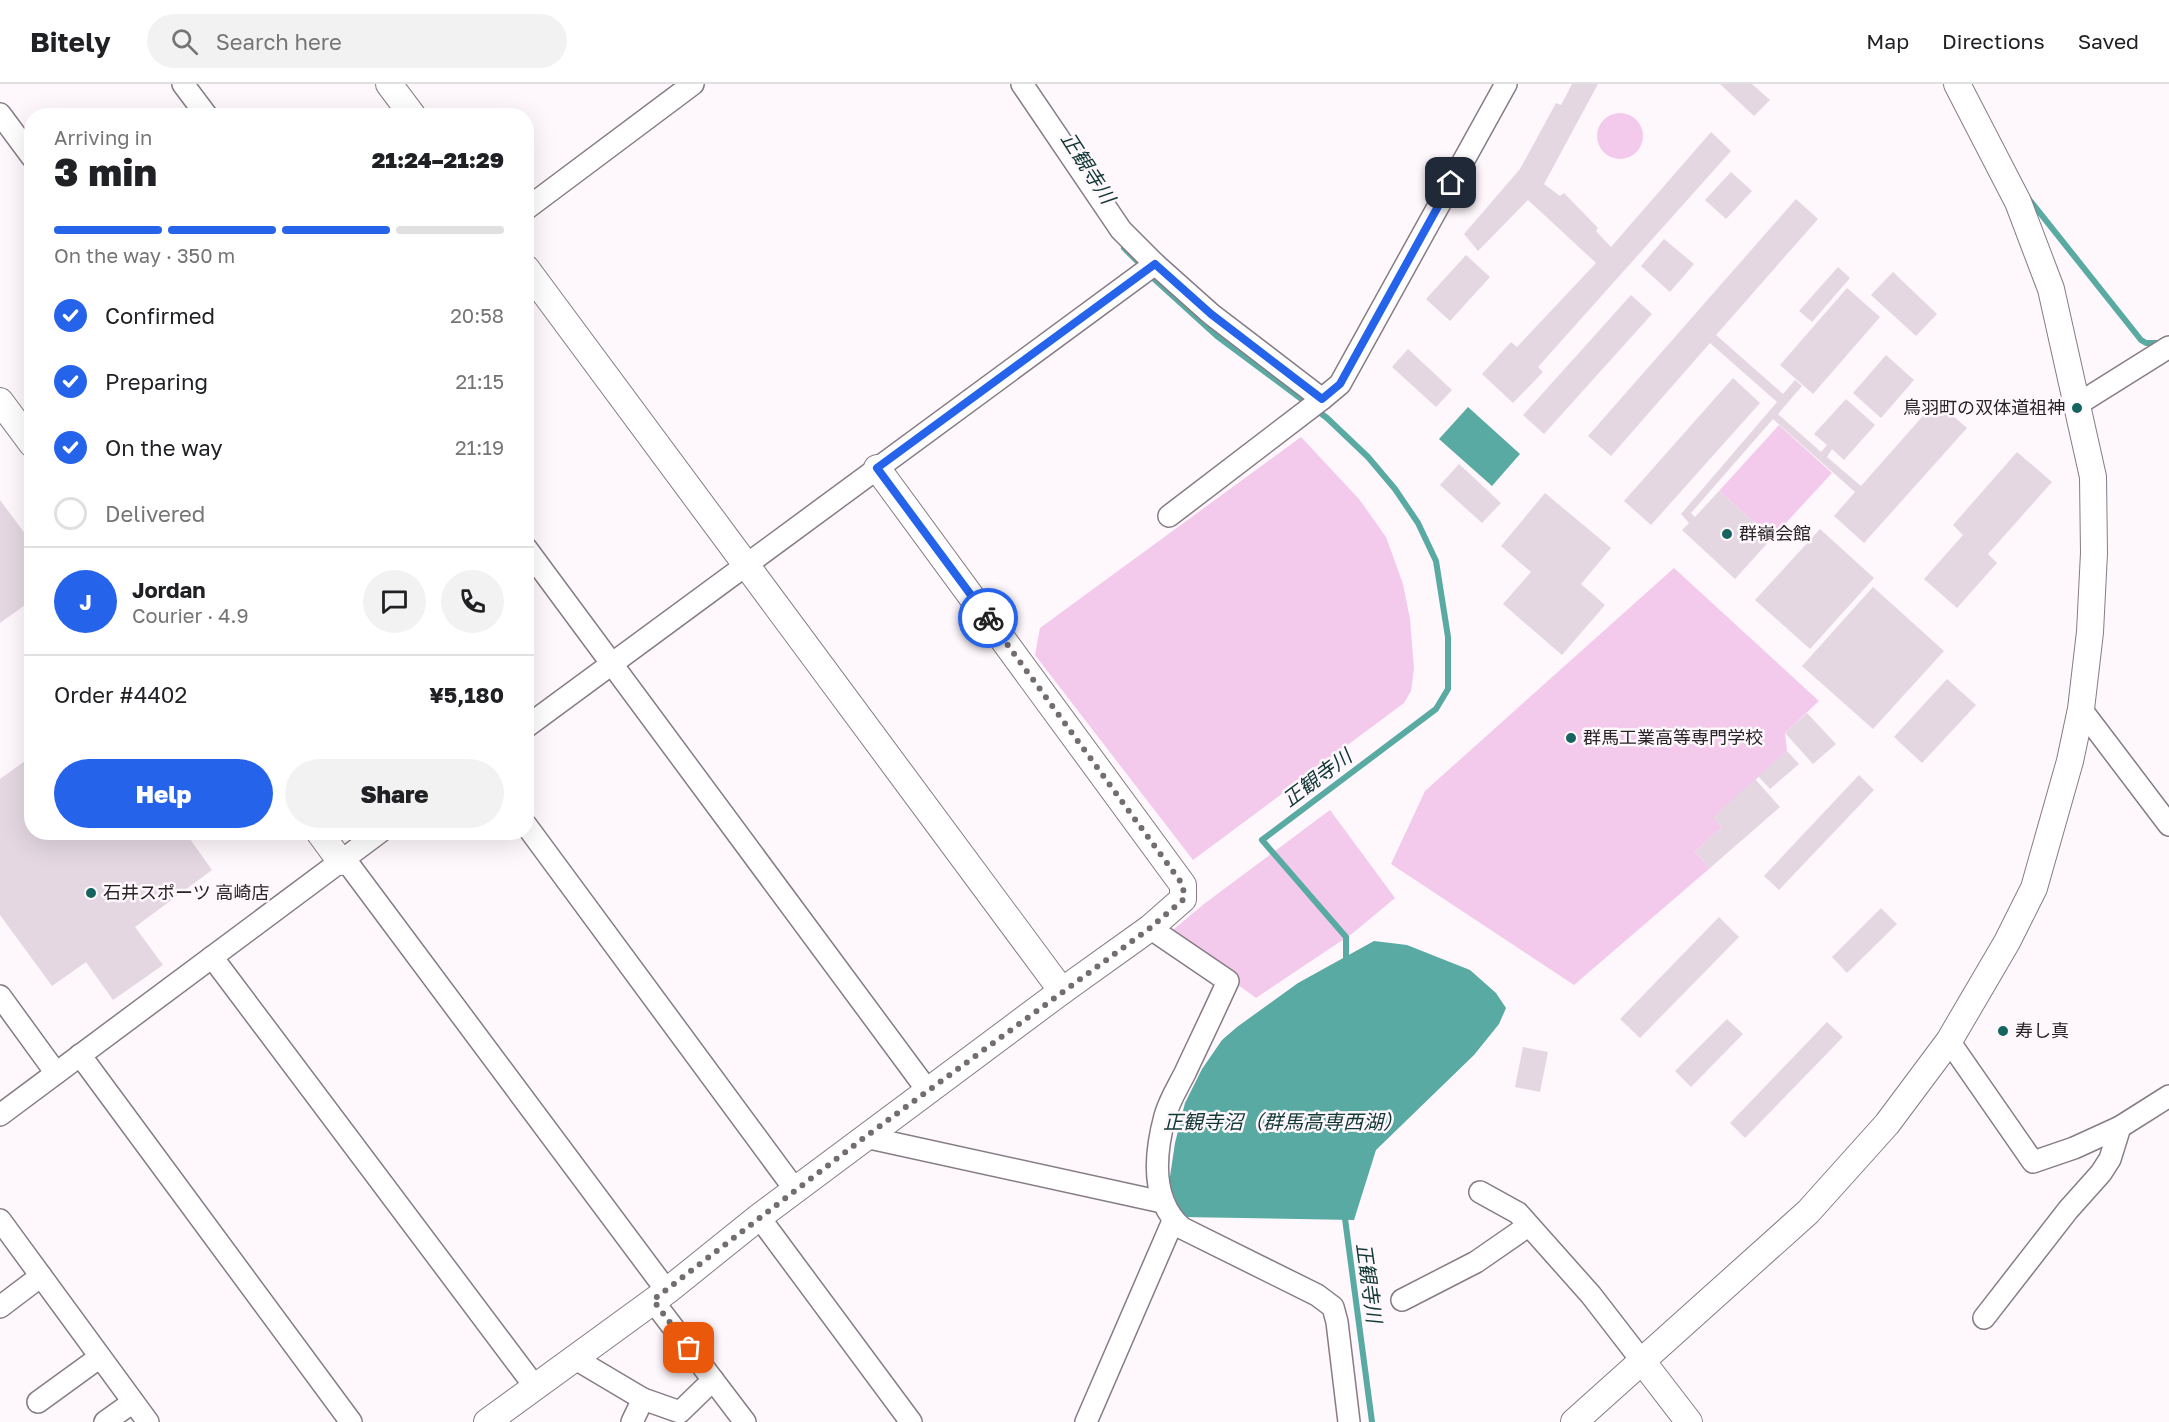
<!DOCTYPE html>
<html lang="en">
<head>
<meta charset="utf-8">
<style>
  :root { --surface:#fff; --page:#f2f2f2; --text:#202124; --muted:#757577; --line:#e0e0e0; --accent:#2563eb }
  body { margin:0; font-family:"Golos Text","Noto Sans JP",sans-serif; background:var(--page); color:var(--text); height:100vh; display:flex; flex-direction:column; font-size:22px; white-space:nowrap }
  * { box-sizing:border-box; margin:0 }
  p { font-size:20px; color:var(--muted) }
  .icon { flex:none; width:33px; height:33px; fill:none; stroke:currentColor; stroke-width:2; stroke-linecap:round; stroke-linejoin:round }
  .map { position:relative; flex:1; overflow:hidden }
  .sheet { position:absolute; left:24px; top:24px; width:510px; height:732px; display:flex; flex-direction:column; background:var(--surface); border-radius:24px; box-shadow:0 6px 24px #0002 }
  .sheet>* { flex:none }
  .pin { position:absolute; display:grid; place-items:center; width:51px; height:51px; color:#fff; margin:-26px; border-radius:12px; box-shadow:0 3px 9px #0006 }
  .courier { position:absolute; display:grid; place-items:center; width:60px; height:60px; margin:-30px; border:4px solid #2563eb; border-radius:50%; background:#fff; color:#222; box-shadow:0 2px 8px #0007 }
  .summary em { font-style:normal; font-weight:800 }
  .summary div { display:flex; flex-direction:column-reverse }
  .summary { display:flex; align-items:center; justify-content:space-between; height:102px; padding:0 30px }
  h1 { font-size:39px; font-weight:800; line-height:45px }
  .bar { display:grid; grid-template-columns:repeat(4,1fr); gap:9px 6px; align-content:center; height:72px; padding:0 30px }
  .bar i { height:8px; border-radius:4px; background:var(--line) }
  .bar .on { background:var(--accent) }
  .bar p { grid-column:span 4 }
  .line { display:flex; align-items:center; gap:15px; padding:0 30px; border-top:2px solid var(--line) }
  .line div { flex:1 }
  .round { display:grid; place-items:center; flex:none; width:63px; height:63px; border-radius:32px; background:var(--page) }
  ol { padding:0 30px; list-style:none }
  li { display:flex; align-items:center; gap:18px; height:66px }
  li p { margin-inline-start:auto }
  li .icon { padding:6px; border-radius:50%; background:var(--accent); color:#fff; stroke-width:4 }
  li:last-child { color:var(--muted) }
  li i { width:33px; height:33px; border:3px solid var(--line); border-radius:50% }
  .cta { display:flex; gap:12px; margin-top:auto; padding:12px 30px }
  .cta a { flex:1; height:69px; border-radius:36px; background:var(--accent); color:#fff; font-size:24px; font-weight:800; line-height:69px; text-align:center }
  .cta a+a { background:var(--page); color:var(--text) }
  header { display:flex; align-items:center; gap:36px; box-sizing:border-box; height:84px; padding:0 30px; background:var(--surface); border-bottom:2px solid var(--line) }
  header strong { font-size:28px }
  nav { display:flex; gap:33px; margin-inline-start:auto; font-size:21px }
  .search { width:420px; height:54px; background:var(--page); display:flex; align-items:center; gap:15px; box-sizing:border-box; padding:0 21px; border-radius:33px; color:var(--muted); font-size:22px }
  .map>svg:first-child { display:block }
</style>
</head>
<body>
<header>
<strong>Bitely</strong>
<div class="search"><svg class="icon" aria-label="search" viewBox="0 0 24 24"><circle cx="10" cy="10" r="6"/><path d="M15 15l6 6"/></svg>Search here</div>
<nav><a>Map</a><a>Directions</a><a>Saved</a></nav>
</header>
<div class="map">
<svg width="2169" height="1338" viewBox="0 0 2169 1338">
  <rect width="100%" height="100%" fill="#fef7fc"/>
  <g fill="#f3caeb">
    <circle cx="1620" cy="52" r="23"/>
    <polygon points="1779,341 1832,389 1772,454 1719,407"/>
    <polygon points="1301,353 1359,415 1386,453 1403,500 1410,535 1414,585 1411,607 1404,619 1193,776 1035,571 1040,544"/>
    <polygon points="1674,484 1819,617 1785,649 1787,667 1714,734 1722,743 1695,768 1710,784 1574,901 1391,780 1425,707"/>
    <polygon points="1330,726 1395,814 1353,849 1256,914 1168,850 1204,820"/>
  </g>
  <g fill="#58aaa3">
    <polygon points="1468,323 1520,370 1492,402 1439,355"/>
    <polygon points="1374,857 1407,861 1470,886 1496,909 1506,924 1499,940 1474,971 1376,1066 1354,1136 1182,1133 1169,1099 1175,1059 1185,1019 1202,985 1222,956 1237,943 1298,899"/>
  </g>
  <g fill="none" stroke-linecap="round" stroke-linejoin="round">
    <g stroke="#58aaa3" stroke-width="6">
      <polyline points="2028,114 2141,256 2146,259 2162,259"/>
      <polyline points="1124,164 1141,181"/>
      <polyline points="1152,193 1217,252 1327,334 1368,373 1395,405 1418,439 1436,477 1448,553 1448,605 1436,625 1262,756 1346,853 1346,880"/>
      <polyline points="1344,1127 1372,1338"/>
    </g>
  </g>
  <g fill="#e4d7e1">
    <polygon points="1572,0 1598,0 1544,100 1560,112 1564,109 1598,144 1596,147 1611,163 1711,48 1731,67 1538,283 1543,288 1513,319 1482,290 1511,258 1517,263 1596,179 1528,116 1478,167 1464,150 1520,85 1556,19 1561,21"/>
    <polygon points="1720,0 1752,0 1770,16 1754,32"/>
    <polygon points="1731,88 1752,107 1726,135 1705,116"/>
    <polygon points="1796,115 1818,135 1716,251 1783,310 1795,296 1802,302 1778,330 1821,368 1827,361 1814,350 1846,315 1875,341 1844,376 1832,365 1827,373 1861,402 1936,317 1967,344 1864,459 1834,432 1855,408 1773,335 1691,429 1695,433 1719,407 1772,454 1735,495 1682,446 1689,439 1681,430 1777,318 1710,259 1611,372 1588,352"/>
    <polygon points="1664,155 1694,180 1670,208 1641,182"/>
    <polygon points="1466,171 1490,193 1450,237 1426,215"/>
    <polygon points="1838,183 1850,194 1812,238 1799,227"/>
    <polygon points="1893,188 1937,230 1916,252 1871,211"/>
    <polygon points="1847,204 1880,233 1813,310 1780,281"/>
    <polygon points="1631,211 1652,230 1544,350 1523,331"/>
    <polygon points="1408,265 1452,306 1436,323 1392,283"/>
    <polygon points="1886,271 1914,296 1881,334 1853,309"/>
    <polygon points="1733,294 1760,319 1651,441 1624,417"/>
    <polygon points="2017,368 2052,398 1988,470 1997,479 1957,524 1924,495 1963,451 1953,441"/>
    <polygon points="1459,380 1501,419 1482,439 1440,401"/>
    <polygon points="1545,409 1611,464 1581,500 1605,521 1562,571 1503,520 1531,488 1501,462"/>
    <polygon points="0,416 32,459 32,516 0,539"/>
    <polygon points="1820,445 1874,494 1810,565 1755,516"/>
    <polygon points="1873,503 1944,567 1873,645 1802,582"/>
    <polygon points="1947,595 1976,621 1922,679 1894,653"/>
    <polygon points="1807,629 1836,660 1813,680 1785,649"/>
    <polygon points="1787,667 1799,680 1770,705 1758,692"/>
    <polygon points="32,672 32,748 185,748 212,786 135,843 163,881 113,916 86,878 52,902 0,831 0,695"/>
    <polygon points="1859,691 1874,706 1779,806 1764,792"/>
    <polygon points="1755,695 1780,723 1710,784 1695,768 1722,743 1713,733"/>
    <polygon points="1881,824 1897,840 1847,889 1832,873"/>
    <polygon points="1719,833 1739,853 1640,954 1620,935"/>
    <polygon points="1727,935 1743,950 1691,1003 1675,987"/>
    <polygon points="1827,938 1843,953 1745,1054 1730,1039"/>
    <polygon points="1523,963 1548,968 1540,1008 1515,1003"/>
  </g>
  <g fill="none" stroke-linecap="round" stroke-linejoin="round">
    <g stroke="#877c85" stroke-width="24">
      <g id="minor">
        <polyline points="183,0 207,32"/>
        <polyline points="1022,0 1121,146 1155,180 1211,230 1322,315 1340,300 1506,0"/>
        <polyline points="0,30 32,73"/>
        <polyline points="526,125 693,0"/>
        <polyline points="2078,320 2169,263"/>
        <polyline points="1169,432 1322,315"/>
        <polyline points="526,464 928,1007"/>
        <polyline points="2081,625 2169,741"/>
        <polyline points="526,643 1155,180"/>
        <polyline points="526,741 796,1107"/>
        <polyline points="344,774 667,1207"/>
        <path d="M1150,844L1228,897C1214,928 1199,959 1185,989C1178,1003 1169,1017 1165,1032C1155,1069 1150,1116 1182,1144L1317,1211L1333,1223L1337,1238L1349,1338"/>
        <polyline points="212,873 536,1304"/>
        <polyline points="0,912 56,989"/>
        <polyline points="1949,957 2033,1078 2074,1064 2120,1043 2169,1012"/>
        <polyline points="80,971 351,1338"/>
        <polyline points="0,1031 380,748"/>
        <polyline points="865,1053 1162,1118"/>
        <polyline points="1480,1108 1518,1129 1591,1211 1642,1277"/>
        <polyline points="759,1133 911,1338"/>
        <polyline points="0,1136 148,1338"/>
        <polyline points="1402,1216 1476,1178 1528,1142"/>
        <polyline points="653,1217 745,1338"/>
        <polyline points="0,1223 41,1192"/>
        <polyline points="1984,1234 2068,1126 2101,1089 2110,1075 2120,1043"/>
        <polyline points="574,1274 643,1315 680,1328 713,1296"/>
        <polyline points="38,1318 100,1273"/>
        <polyline points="105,1338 133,1318"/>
        <polyline points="632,1338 643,1315"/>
        <polyline points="1086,1338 1173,1137"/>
      </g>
    </g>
    <g stroke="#877c85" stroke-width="28">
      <g id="tertiary">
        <polyline points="389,0 413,32"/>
        <polyline points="526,184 1062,907"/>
        <polyline points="0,317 32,360"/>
        <polyline points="319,748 341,778"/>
        <polyline points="1642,1277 1689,1338"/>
        <polyline points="487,1338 667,1207 759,1133 1062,907 1150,844 1183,815 1183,801 877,384"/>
        <polyline points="1574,1338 1808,1128 1887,1040 1949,957 2007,858 2034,804 2070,677 2081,625 2090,548 2094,469 2093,393 2051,205 2018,118 1957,0"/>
      </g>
    </g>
    <use href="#minor" stroke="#fff" stroke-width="21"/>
    <use href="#tertiary" stroke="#fff" stroke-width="26"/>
  </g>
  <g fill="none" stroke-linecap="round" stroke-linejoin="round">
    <polyline stroke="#736d72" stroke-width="6" stroke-dasharray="0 10.8" points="689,1264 653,1216 865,1053 1150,844 1184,815 1183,801 988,534"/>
    <polyline stroke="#2563eb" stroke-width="8" points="988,534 877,384 1155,180 1211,230 1322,315 1340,300 1451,99"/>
  </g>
  <g fill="#16645f" stroke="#fef7fc" stroke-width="2">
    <circle cx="2077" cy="324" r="6"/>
    <circle cx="1727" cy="450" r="6"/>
    <circle cx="1571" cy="654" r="6"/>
    <circle cx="91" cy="809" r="6"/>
    <circle cx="2003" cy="947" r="6"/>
  </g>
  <g text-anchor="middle" stroke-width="5" stroke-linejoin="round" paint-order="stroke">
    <g font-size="18" fill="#282327" stroke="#fef7fc" text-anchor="start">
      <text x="2065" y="330" text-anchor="end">鳥羽町の双体道祖神</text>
      <text x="1739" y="456">群嶺会館</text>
      <text x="1583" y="660">群馬工業高等専門学校</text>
      <text x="103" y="815">石井スポーツ 高崎店</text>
      <text x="2015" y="953">寿し真</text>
    </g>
    <g font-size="20" font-style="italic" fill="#103835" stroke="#fef7fc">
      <text transform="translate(1088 84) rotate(57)" y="7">正観寺川</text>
      <text transform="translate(1317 694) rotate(-37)" y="7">正観寺川</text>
      <text x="1283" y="1045">正観寺沼（群馬高専西湖）</text>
      <text transform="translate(1369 1199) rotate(82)" y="7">正観寺川</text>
    </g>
  </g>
</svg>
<div class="pin" style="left:689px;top:1264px;background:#ea580c"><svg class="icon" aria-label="bag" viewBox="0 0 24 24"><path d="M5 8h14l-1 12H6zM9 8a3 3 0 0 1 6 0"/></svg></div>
<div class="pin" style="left:1451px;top:99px;background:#1f2937"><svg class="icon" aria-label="home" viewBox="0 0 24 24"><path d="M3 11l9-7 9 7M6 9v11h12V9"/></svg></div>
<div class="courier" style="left:988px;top:534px"><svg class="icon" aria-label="bike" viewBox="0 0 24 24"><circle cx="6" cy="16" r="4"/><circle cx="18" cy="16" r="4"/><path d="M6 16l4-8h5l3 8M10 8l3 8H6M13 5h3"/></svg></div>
<section class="sheet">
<div class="summary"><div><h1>3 min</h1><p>Arriving in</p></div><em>21:24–21:29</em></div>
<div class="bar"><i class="on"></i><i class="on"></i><i class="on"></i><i></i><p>On the way · 350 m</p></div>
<ol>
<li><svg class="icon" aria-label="check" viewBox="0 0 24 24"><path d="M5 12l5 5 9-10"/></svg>Confirmed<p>20:58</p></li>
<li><svg class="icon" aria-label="check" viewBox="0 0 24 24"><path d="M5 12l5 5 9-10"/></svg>Preparing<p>21:15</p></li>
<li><svg class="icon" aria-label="check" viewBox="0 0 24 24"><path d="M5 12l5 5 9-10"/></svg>On the way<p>21:19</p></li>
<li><i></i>Delivered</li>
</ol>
<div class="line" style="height:108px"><b class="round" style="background:var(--accent);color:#fff">J</b><div><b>Jordan</b><p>Courier · 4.9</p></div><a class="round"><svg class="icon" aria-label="chat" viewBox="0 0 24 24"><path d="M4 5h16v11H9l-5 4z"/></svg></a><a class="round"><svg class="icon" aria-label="phone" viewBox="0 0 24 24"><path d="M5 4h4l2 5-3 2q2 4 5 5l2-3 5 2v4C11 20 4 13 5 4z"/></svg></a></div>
<div class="line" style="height:78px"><div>Order #4402</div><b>¥5,180</b></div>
<div class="cta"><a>Help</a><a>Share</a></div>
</section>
</div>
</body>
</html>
